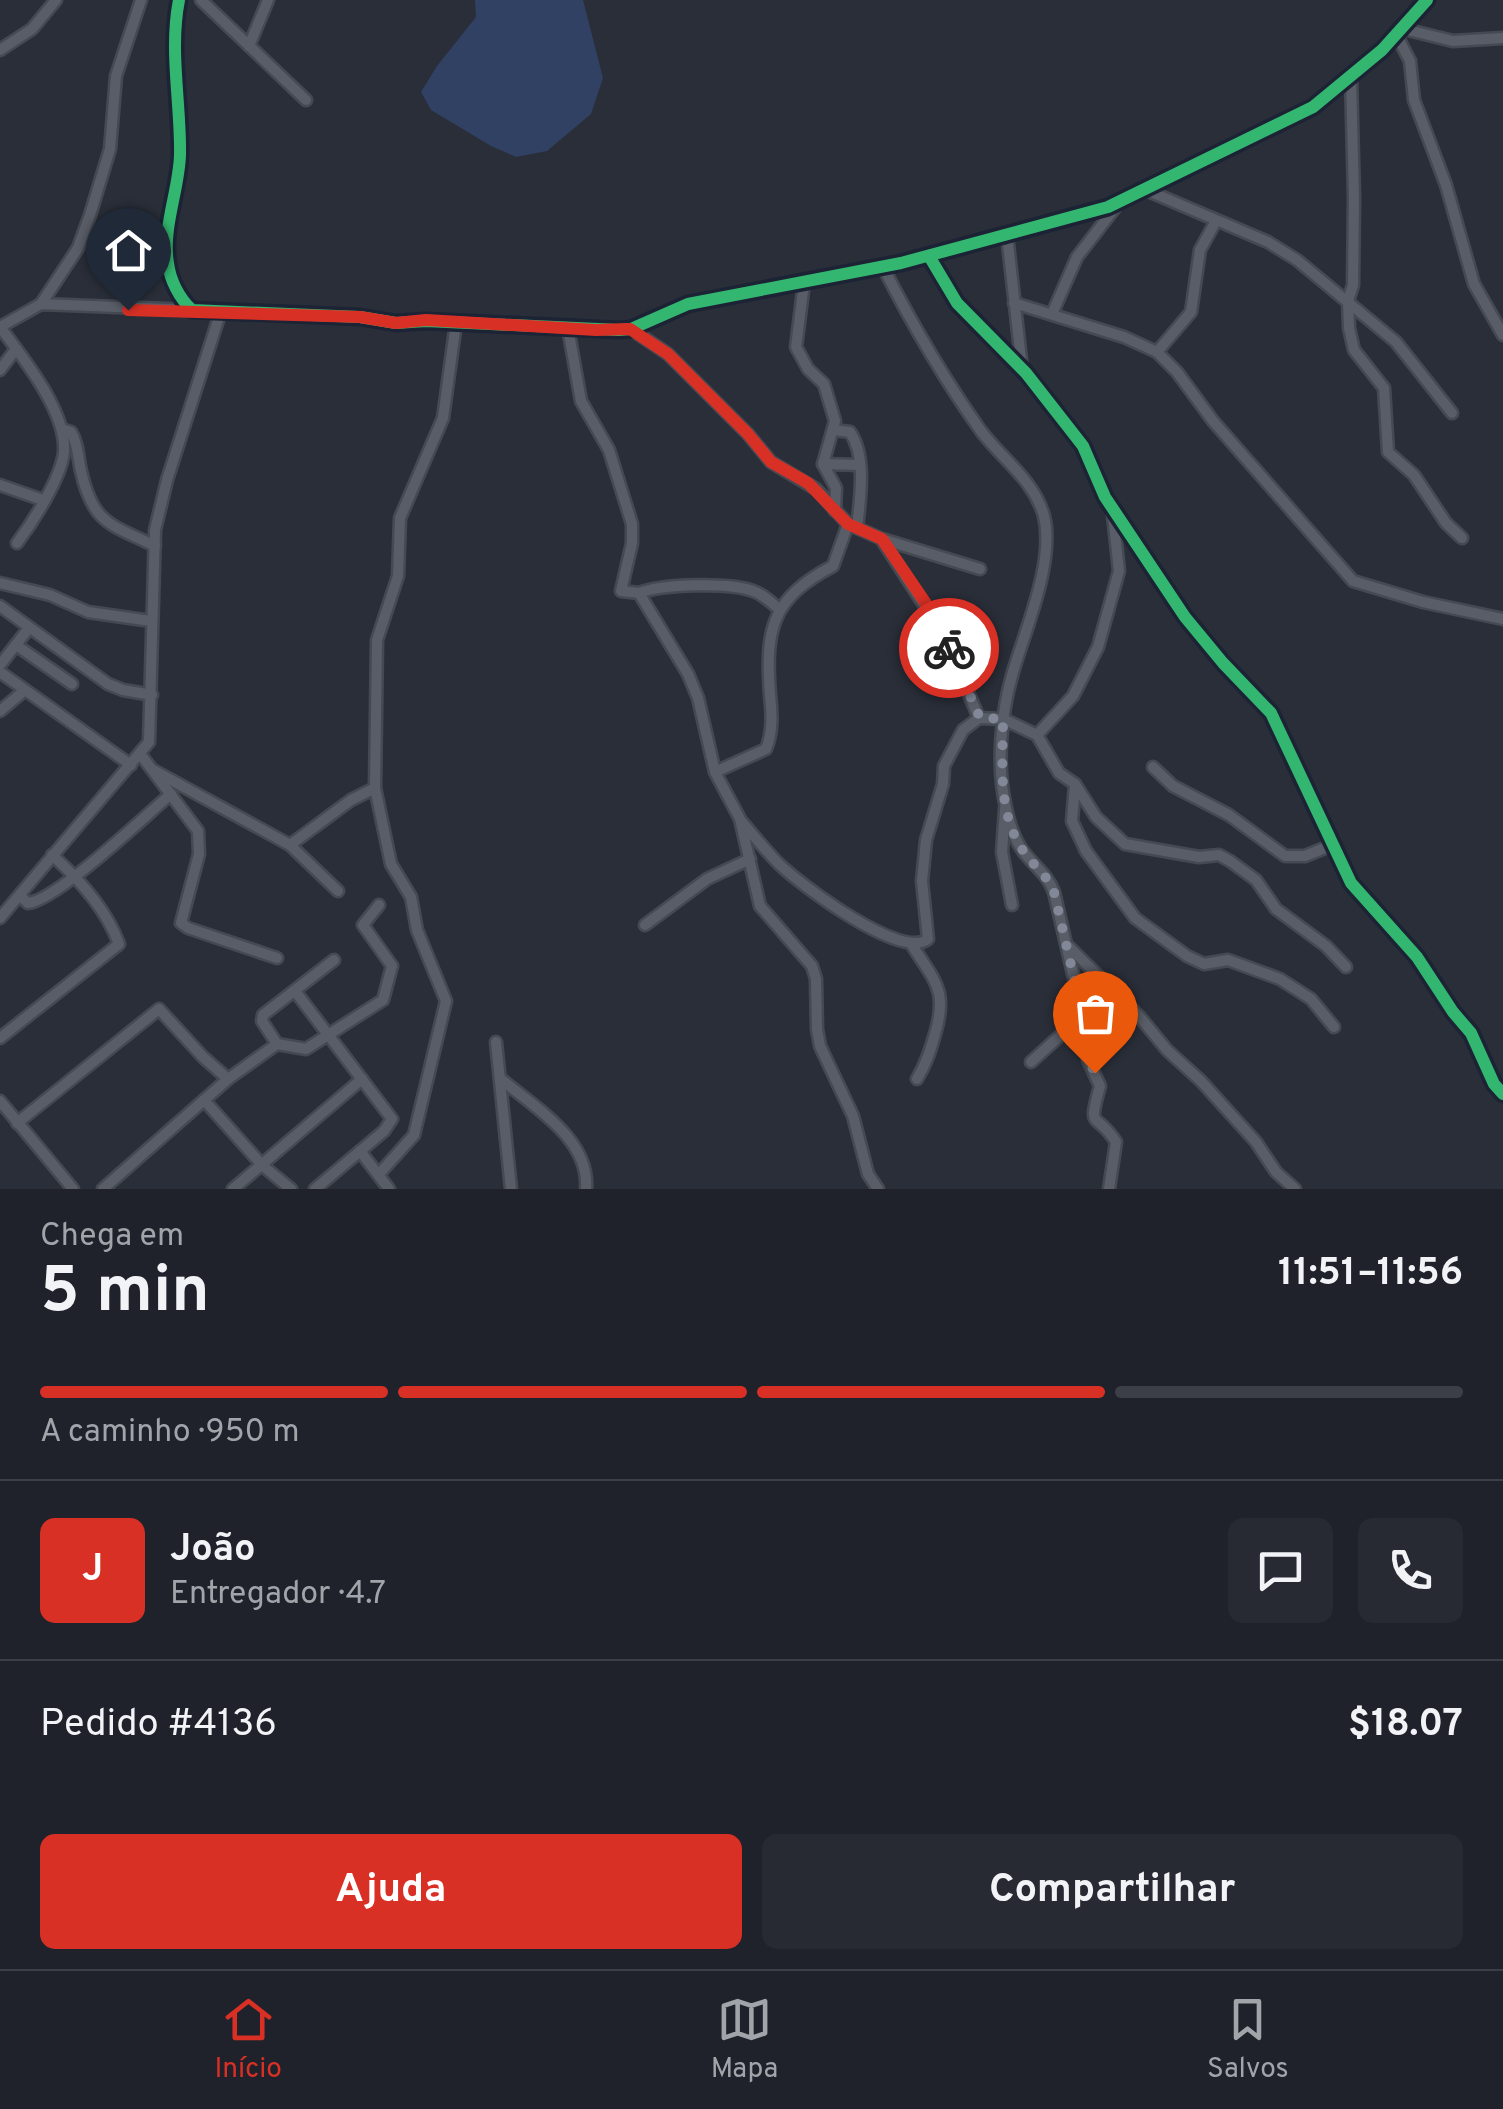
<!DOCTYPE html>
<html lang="pt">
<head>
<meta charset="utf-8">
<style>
  :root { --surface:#1f222b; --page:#272a33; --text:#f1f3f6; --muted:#a1a4a9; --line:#3c3f47; --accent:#d93025 }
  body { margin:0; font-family:Overpass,sans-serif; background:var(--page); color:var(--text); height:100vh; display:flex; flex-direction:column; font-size:38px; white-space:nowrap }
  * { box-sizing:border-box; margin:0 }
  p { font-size:32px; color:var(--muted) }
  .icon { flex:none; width:55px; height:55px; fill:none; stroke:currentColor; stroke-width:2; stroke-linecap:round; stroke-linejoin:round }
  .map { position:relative; height:1189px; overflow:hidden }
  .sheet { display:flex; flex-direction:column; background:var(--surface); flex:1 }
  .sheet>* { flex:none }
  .pin { position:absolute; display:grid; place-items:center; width:85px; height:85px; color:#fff; margin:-102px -42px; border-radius:50% 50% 50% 0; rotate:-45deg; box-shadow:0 0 10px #0007 }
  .pin .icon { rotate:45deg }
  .courier { position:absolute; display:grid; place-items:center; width:100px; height:100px; margin:-50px; border:8px solid #d93025; border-radius:50%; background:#fff; color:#222; box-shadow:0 2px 12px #0007 }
  .summary em { font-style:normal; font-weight:700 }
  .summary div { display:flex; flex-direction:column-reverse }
  .summary { display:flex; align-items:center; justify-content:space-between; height:170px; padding:0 40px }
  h1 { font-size:65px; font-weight:700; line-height:75px }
  .bar { display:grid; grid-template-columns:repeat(4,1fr); gap:15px 10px; align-content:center; height:120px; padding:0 40px }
  .bar i { height:12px; border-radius:8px; background:var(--line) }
  .bar .active { background:var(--accent) }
  .bar p { grid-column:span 4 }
  .line { display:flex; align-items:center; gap:25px; padding:0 40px; border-top:2px solid var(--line) }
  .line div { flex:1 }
  .round { display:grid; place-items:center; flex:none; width:105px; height:105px; border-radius:15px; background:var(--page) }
  .cta { display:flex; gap:20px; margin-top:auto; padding:20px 40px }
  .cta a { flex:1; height:115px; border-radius:15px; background:var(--accent); color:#fff; font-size:40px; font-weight:700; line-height:115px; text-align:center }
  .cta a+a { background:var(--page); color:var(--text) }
  .tab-bar { display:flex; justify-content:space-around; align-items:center; height:140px; border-top:2px solid var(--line); background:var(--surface); font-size:28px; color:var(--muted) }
  .tab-bar a { display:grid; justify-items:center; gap:5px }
  .tab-bar .active { color:var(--accent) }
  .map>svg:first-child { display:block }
</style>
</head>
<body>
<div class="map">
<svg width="1503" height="1189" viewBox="0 0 1503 1189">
  <rect width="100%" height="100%" fill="#292e39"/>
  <polygon fill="#314163" points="475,0 583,0 603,78 591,114 547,151 516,157 491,146 431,110 421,92 437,66 476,17"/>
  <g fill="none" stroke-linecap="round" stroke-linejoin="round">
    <g stroke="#454952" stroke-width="15">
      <g id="minor">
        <path d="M179,0C169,51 181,104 180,155C179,190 162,228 168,263C170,280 179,298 192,310L360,317L396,323L426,321L619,330L631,329L688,304L901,263L1108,207L1313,107L1382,50L1427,0"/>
        <polyline points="201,0 306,100"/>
        <polyline points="1404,29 1453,41 1503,38"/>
        <polyline points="1397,36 1410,61 1414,100 1446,185 1474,284 1503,335"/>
        <polyline points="249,46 268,0"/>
        <polyline points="0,50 32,29 56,0"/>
        <polyline points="1351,77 1354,198 1353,285 1348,301 1349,328 1354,350 1384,388 1388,452 1414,475 1446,523 1462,538"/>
        <polyline points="1146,190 1268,242 1297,260 1396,342 1452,413"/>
        <polyline points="1007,235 1022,368"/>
        <polyline points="929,256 957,303 1026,373 1083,446 1105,497 1185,617 1223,663 1271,713 1351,883 1417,957 1453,1012 1471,1033 1494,1084 1503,1094"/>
        <path d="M883,267C912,324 944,379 981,431C1002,459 1034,480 1044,516C1055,561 1026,628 1013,672C1001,713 996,765 1006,808C1009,824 1016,844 1027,856C1038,869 1048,876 1054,892L1080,1004L1090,1030L1088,1060L1100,1086C1087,1133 1096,1110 1116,1142L1109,1189"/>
        <polyline points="804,283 796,347 808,369 824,384 835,421 823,464 836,488 835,511"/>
        <polyline points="1014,303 1124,337 1157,352 1177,372 1213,421 1353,581 1423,602 1503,619"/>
        <polyline points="41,304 78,248 90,215 110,149 116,76 141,0"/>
        <polyline points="1052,314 1077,257 1118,204"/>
        <path d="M0,327C23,358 67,412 64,452C61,478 33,522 17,543"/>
        <polyline points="0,327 41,304 192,310"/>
        <polyline points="568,328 581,401 609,450 632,524 632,543 621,591 639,593 688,674 698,698 715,772 740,819 760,906 812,966 816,979 817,1029 820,1046 853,1116 868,1174 878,1189"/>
        <polyline points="631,329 668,354 748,434 771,462 816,489 848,524 882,539 980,569"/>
        <polyline points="1157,352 1191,312 1200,250 1216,221"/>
        <polyline points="0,370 16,349"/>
        <path d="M62,429L71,432C78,443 78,458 81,471C93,524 110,524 155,546"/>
        <path d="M834,430L850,432C867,457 860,499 857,528"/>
        <polyline points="823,464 859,465"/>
        <polyline points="0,485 43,500"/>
        <polyline points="882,540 944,636 979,718"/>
        <polyline points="0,583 50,595 88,612 151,621"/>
        <path d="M639,593C662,584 730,582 753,591C764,595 771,602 780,610"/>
        <polyline points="0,606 108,684 123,690 152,695"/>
        <polyline points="16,645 72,684"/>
        <polyline points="0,665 29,628"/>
        <polyline points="0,672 131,765"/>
        <polyline points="0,711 25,690"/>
        <polyline points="1037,735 1073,696 1098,647 1119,571 1113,515"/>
        <polyline points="141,755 198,831 199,854 181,923 188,928 277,958"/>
        <polyline points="1153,767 1173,786 1229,815 1285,856 1305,856 1332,845"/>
        <polyline points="153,770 290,845 338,891"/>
        <path d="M715,772L766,749C773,732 772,714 770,695C765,628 772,598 833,566L848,524"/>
        <polyline points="1075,784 1072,821 1086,851 1135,918 1187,956 1204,964 1228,960 1280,979 1311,999 1334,1027"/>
        <polyline points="1005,809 1002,852 1012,905"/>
        <path d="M742,822C754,836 766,851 779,864C801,885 902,961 928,939L922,881L926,840L943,784L944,766L963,730L979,718L1003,719L1037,735L1059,773L1075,784L1096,817L1125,844L1199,857L1219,855L1230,861L1256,880L1276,909L1326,946L1346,967"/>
        <polyline points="290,845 351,800 375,788"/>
        <path d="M20,896L28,903C56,901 145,816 171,794"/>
        <polyline points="0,918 149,742 155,530 167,480 220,314"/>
        <polyline points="645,925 707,879 750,859"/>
        <polyline points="1066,944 1139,1016 1167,1050 1201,1081 1256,1142 1276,1172 1295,1189"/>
        <path d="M912,945C935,982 948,990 935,1034C930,1052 926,1064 917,1079"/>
        <polyline points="295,991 392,1119 384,1131 315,1189"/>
        <path d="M0,1038L119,944C107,911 79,879 52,855"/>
        <polyline points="496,1042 511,1189"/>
        <polyline points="277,1044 262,1021 263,1015 334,960"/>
        <polyline points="1031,1062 1085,1013"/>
        <path d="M501,1079C535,1108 590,1139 586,1189"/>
        <polyline points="204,1100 263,1166 291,1189"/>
        <polyline points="0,1101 73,1189"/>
        <polyline points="17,1123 159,1009 203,1057 228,1079"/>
        <polyline points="360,1151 389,1189"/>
        <polyline points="380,1173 414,1135 446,1001 417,930 411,897 391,864 375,788 377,640 398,576 400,518 443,418 456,323"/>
        <polyline points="103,1189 228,1079 277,1044 306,1049 383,1000 392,966 363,925 379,905"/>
        <polyline points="233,1189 362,1079"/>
      </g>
    </g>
    <use href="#minor" stroke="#595d67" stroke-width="10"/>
    <g stroke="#1b2335" stroke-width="19">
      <g id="cycleway">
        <path d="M179,0C169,51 181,104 180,155C179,190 162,228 168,263C170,280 179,298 192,310L360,317L396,323L426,321L619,330L631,329L688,304L901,263L1108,207L1313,107L1382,50L1427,0"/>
        <polyline points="929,256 957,303 1026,373 1083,446 1105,497 1185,617 1223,663 1271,713 1351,883 1417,957 1453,1012 1471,1033 1494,1084 1503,1094"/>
      </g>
    </g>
    <use href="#cycleway" stroke="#33b770" stroke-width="12"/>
  </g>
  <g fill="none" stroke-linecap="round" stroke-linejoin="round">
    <path stroke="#828898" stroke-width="10" stroke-dasharray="0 18" d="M949,648L980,718L1003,719C1003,762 997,811 1022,849C1032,865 1047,874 1054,892L1080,1004C1095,1030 1082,1048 1095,1073"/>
    <polyline stroke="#d93025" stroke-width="12" points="128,310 360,317 396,323 426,320 596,330 630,329 668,354 748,434 771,462 808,483 848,524 882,539 929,608 949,648"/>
  </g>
</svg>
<div class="pin" style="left:1095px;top:1073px;background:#ea580c"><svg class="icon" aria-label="bag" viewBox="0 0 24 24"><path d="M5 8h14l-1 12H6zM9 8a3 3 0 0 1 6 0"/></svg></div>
<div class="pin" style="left:128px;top:310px;background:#1f2937"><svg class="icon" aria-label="home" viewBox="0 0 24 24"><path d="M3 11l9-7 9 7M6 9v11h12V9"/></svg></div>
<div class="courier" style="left:949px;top:648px"><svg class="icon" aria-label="bike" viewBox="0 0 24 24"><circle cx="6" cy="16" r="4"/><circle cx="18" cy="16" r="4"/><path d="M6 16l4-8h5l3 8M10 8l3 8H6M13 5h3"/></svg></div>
</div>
<section class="sheet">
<div class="summary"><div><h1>5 min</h1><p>Chega em</p></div><em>11:51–11:56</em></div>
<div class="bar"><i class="active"></i><i class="active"></i><i class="active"></i><i></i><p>A caminho · 950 m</p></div>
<div class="line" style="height:180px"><b class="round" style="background:var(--accent);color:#fff">J</b><div><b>João</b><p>Entregador · 4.7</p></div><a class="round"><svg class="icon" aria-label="chat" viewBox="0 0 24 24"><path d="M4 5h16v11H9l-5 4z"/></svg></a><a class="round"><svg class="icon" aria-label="phone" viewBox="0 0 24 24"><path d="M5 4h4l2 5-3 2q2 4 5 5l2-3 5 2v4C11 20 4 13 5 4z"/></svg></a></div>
<div class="line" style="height:130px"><div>Pedido #4136</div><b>$18.07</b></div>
<div class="cta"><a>Ajuda</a><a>Compartilhar</a></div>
</section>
<nav class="tab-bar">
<a class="active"><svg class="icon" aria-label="home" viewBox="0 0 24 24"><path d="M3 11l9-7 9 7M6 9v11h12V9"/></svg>Início</a>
<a><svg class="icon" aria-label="map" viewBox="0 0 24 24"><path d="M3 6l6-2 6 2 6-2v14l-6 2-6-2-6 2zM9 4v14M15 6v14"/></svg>Mapa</a>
<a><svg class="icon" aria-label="saved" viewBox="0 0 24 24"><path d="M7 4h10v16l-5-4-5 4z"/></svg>Salvos</a>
</nav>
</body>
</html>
